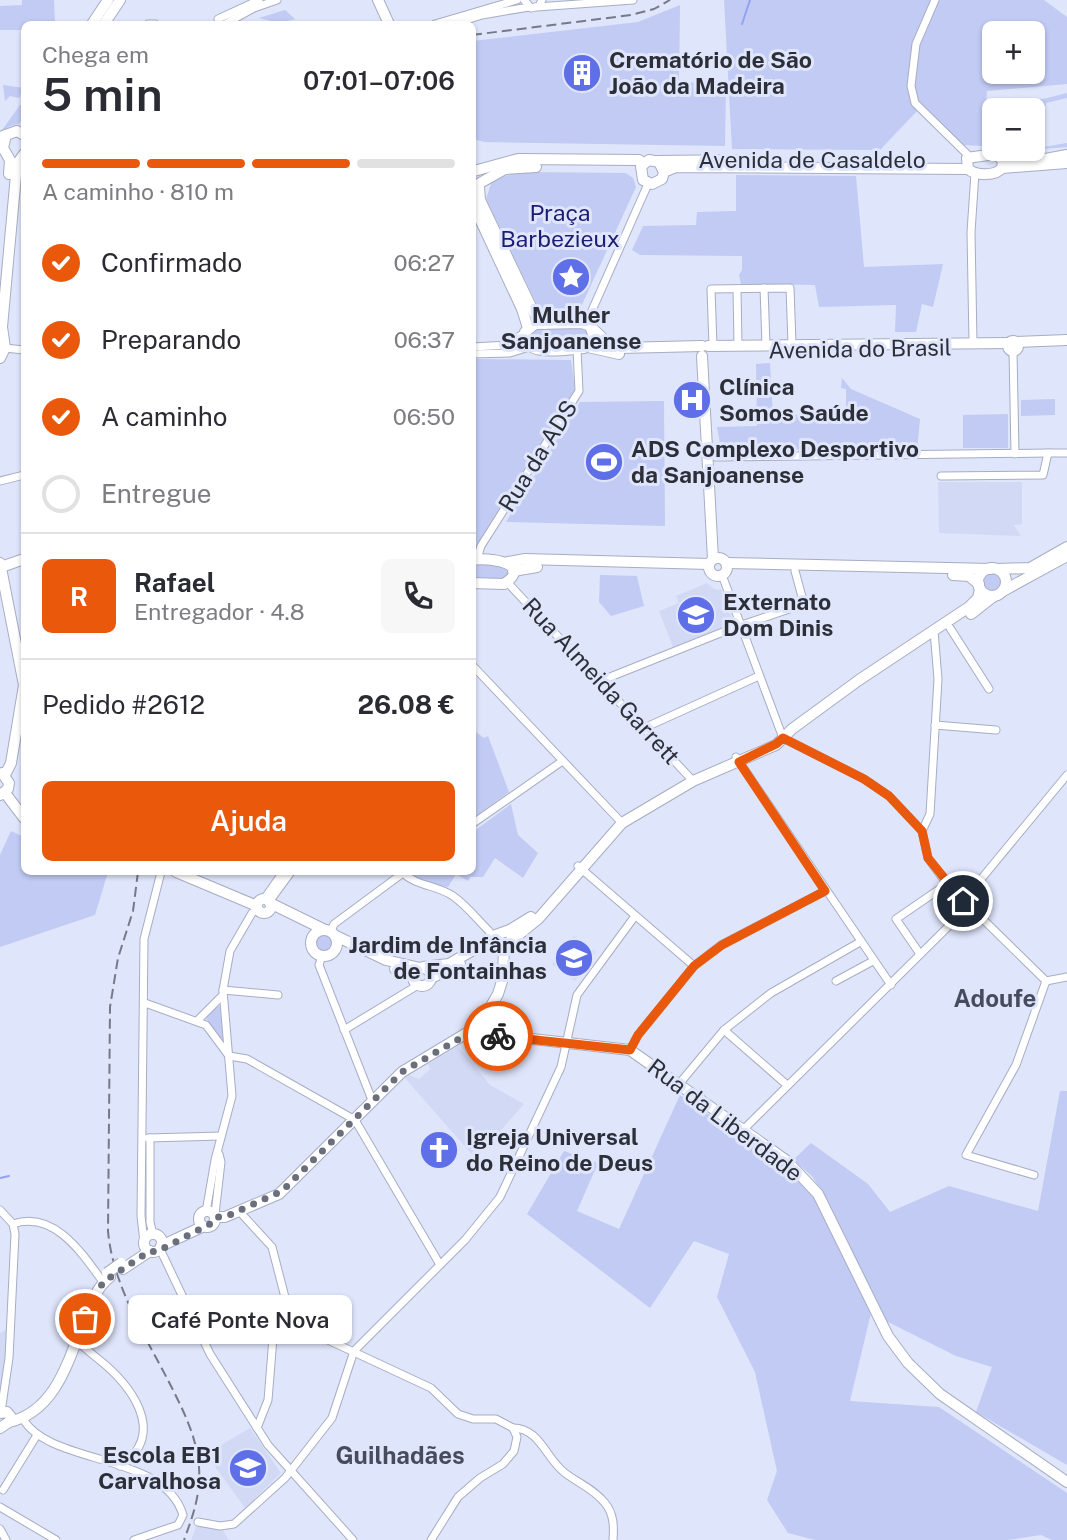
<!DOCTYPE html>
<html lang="pt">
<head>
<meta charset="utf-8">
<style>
  :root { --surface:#fff; --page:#f7f7f7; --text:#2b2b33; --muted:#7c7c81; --line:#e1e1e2; --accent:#ea580c }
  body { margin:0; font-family:"Public Sans",sans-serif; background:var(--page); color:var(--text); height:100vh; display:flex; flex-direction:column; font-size:26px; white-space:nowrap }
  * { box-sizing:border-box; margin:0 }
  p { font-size:23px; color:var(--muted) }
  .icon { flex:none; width:38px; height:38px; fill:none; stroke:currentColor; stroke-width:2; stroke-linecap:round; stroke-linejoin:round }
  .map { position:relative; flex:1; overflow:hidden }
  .sheet { position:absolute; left:21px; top:21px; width:455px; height:854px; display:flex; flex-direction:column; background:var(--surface); border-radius:10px; box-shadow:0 2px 5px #0004 }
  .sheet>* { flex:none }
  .buttons { position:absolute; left:982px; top:21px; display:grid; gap:14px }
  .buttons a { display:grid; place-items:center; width:63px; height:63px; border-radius:10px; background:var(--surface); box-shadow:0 2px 5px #0004; font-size:35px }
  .pin { position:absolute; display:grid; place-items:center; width:60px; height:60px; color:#fff; margin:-30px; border:4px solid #fff; border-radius:50%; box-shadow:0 2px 7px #0007 }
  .courier { position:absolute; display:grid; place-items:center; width:70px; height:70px; margin:-35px; border:5px solid #ea580c; border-radius:50%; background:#fff; color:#222; box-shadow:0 2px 9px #0007 }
  .bubble { position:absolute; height:49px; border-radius:10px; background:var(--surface); box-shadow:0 2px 5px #0004; font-size:23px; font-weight:600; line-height:49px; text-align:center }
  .overview em { font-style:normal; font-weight:600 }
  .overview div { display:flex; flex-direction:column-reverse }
  .overview { display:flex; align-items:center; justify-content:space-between; height:119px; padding:0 21px }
  h1 { font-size:46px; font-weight:600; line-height:52px }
  .bar { display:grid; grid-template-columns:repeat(4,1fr); gap:10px 7px; align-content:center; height:84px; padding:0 21px }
  .bar i { height:9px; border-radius:5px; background:var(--line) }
  .bar .selected { background:var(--accent) }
  .bar p { grid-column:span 4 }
  .line { display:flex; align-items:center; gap:18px; padding:0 21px; border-top:2px solid var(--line) }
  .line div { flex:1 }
  .round { display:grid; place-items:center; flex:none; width:74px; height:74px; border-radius:10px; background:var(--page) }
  ol { padding:0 21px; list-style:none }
  li { display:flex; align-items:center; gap:21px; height:77px }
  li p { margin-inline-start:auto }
  li .icon { padding:7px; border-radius:50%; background:var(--accent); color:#fff; stroke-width:4 }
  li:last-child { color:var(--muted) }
  li i { width:38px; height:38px; border:4px solid var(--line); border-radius:50% }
  .action { display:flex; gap:14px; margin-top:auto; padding:14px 21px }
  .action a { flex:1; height:80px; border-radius:10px; background:var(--accent); color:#fff; font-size:28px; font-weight:600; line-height:80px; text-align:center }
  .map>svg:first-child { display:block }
</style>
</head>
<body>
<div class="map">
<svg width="1067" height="1540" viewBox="0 0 1067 1540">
  <rect width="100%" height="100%" fill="#dfe5fb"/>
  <g fill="#d2d9f5">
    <polygon points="938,482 1022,482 1022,524 1014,525 1021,536 939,533"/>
    <polygon points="707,583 714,589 722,590 733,623 673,647 659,611 679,603 676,596"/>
    <polygon points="574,936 596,952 575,981 552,964"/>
    <polygon points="458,1046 490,1085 524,1104 476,1159 404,1077 409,1075 419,1079 430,1069 428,1064"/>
    <polygon points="7,1329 3,1383 0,1392 0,1333"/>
    <polygon points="250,1428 281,1473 245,1508 206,1454"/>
    <polygon points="197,1525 221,1528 229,1540 191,1540"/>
  </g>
  <g fill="#c1cbf3" fill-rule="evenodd">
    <polygon points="22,0 54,0 55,24 24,24 24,30 0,30 0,6 22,5"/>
    <path d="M724,0H1044L1067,17V84L987,91L983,146L962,145L917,111L880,150L732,149ZM994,33H1032V72H994Z"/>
    <polygon points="680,5 679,82 726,83 725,146 485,142 473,139 473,41 638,22"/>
    <polygon points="285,10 295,19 279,23 259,18"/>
    <polygon points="3,85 24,88 19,98 10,96 5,101"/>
    <polygon points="1067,93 1067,98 1046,103 1046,106 1040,104 1016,108 1016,105 993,104 993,99 1043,99"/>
    <polygon points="20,105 24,105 24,116 19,124 10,126 0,133"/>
    <polygon points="1067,143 1067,147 1002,152 1002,149 1032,149"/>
    <polygon points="517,172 626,173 633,178 636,187 580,309 545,310 538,307 486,199 492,181"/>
    <polygon points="736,175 856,176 864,267 943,264 933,307 922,304 916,332 895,332 896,305 819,307 815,285 741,284 739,275 742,270 742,256 640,255 632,250 643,226 696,225 697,212 736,211"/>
    <polygon points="585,328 590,337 583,345 536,346 528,333 532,329"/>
    <polygon points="473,359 571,360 575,389 473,553"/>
    <polygon points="770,363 773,415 846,414 846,389 841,388 842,378 851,389 920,419 917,450 721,449 717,427 757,426 756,364"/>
    <polygon points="1055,399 1055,415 1021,416 1021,400"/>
    <polygon points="664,401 665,526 506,522 580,402"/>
    <polygon points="1008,414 1008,448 963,448 963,415"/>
    <polygon points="501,564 508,573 501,580 473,578 475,564"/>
    <circle cx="992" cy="583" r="10"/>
    <polygon points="600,575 637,576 644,606 611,616 599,602"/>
    <polygon points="473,730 484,738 488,736 509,792 473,818"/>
    <polygon points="511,804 518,835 538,853 523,878 495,858 483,877 470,877 468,881 456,874 448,887 414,879 413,874 417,872 472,872 473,832"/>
    <polygon points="11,831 24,837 24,872 108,872 95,915 0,947 0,855"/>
    <circle cx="324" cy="943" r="9"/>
    <polygon points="218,1006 220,1007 224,1045 206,1018"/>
    <polygon points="1060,1091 1067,1091 1067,1465 976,1412 992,1367 956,1356 886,1321 831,1207 812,1176 793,1160 811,1143 868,1184 890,1212 949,1186 1038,1211"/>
    <polygon points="680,1095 787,1166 811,1191 871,1313 850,1401 939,1407 1067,1493 1067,1540 1052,1540 1041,1535 1008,1540 815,1540 788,1533 767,1500 777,1471 755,1372 717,1297 729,1254 694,1241 650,1308 527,1214 564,1151 598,1163 577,1211 619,1229"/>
  </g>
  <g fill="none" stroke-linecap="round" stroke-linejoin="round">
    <g stroke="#91a3f2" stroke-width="2">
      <polyline points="742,24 750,0"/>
      <polyline points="0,1178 9,1176"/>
    </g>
    <g stroke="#a7adc2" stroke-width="9">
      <g id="street">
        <polyline points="524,0 531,8 539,6 542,0"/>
        <polyline points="935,0 916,44 911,86 915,103 969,156"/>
        <polyline points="537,7 633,0"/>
        <polyline points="218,19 259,0"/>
        <polyline points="148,24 155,24"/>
        <polyline points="225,24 254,8 277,0"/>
        <polyline points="435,24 517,0"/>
        <polyline points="453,24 482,15 529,7"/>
        <polyline points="764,288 766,345"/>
        <polyline points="737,289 738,345"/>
        <polyline points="586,324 648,184"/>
        <polyline points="973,342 971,232 975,173"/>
        <polyline points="713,346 711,289 790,288 792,344"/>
        <polyline points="472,347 508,345 525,332"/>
        <polyline points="5,348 24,350"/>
        <polyline points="1013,351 1015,454"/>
        <polyline points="472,354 510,353 529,347"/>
        <polyline points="716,457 1048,453"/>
        <polyline points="941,476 1043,475 1048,453 1067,453"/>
        <polyline points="0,481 24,475"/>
        <polyline points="477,559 481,546 579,391 577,349"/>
        <polyline points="722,575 783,738 864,779 889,796 922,831 928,858 947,884 1046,981 1016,1065 966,1155 1034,1175"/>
        <polyline points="507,582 693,781"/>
        <polyline points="950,628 989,689"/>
        <polyline points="472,665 622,823"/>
        <polyline points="600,681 733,628 804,604 795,571"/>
        <polyline points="935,725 996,730"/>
        <polyline points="644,728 759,676"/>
        <polyline points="736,757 891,985"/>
        <polyline points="472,824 561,762"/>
        <polyline points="922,831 930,814 938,679 934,631"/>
        <polyline points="578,866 694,966"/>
        <polyline points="264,899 283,872"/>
        <polyline points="963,901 1067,775"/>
        <polyline points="269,902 291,872"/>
        <path d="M331,931L334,924L403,873C416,886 437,885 453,896C466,905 477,919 489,931"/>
        <polyline points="920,954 896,919 947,884"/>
        <polyline points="322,956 319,965 372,1100"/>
        <polyline points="836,981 873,961"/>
        <polyline points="1046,981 1067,977"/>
        <polyline points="223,990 278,995"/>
        <polyline points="145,1003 206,1025 229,1056 247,1059 355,1120 439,1263"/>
        <polyline points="198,1020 223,995"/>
        <polyline points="344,1030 418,985"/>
        <polyline points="724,1030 787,1085"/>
        <polyline points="630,1050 638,1035 694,966 721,945 825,891"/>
        <polyline points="679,1084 724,1030 771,993 860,942"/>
        <polyline points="744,1129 969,906"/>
        <polyline points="148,1138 221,1136"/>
        <polyline points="150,1138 150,1222 153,1235"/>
        <polyline points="0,1210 13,1224 15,1234 9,1358 1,1412"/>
        <polyline points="239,1211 272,1247 287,1305 313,1333 431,1388 458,1414 473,1419 496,1419 513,1428 517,1437 514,1451 503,1464 480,1478 458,1497 431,1540"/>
        <polyline points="206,1212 215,1160 232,1096 223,990 230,951 252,913 258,909"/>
        <polyline points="215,1214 221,1162 219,1154"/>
        <path d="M13,1224C54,1210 82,1253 103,1282"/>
        <polyline points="144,1242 141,1216 144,939 161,872"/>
        <polyline points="160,1249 210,1354 268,1445 353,1540"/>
        <path d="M191,1314C219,1308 249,1325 273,1338"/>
        <path d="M70,1339C80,1342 88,1351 97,1358C129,1383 170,1433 120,1466"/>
        <path d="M23,1419C51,1466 164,1452 183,1515L178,1525L134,1540"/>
        <polyline points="257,1428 268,1400 273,1338 287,1305"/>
        <path d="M513,1428C540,1428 546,1459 565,1473C578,1483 594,1489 605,1503C614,1514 614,1527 613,1540"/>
        <polyline points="3,1490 37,1435"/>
        <polyline points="0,1507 56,1540"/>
        <polyline points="198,1522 220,1526 234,1524 285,1478 332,1418 354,1351 465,1240 500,1197 561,1067 577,995 635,916"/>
        <polyline points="0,1529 6,1540"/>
      </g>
    </g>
    <g stroke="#a7adc2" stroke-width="12">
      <g id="secondary">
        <polyline points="378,0 389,24"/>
        <polyline points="92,24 108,0"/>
        <polyline points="104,24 120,0"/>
        <polyline points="1003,160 1040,160 1067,155"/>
        <polyline points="656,161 748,160"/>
        <path d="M1002,168L1003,160L995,154L967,158L968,169C976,176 996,176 1002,168L1067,163"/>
        <polyline points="474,171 518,159 639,160 643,163"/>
        <polyline points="664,172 659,162 649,160 641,166 643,180 652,184 662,179 664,172 676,167 968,169"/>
        <polyline points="480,183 505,169 536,167"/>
        <polyline points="479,187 480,200 534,313 545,324"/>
        <polyline points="472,202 522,309 528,328"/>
        <path d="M582,323L590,326L594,337L591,344L584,348C567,349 521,359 525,332L535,324Z"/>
        <polyline points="593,329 611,346 620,348 702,346"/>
        <circle cx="1013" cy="346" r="5"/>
        <polyline points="1016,342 1067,340"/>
        <polyline points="708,346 1010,343"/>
        <polyline points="588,347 619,354"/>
        <polyline points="702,356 713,559"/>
        <circle cx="718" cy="567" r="9"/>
        <path d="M472,560C487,557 535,563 504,584L472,583"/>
        <polyline points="508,562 525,559 709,564"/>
        <polyline points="726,563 991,569"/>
        <polyline points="1,567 24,559"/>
        <circle cx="992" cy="582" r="14"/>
        <polyline points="997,569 1030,568 1067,547"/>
        <polyline points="513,571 537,567"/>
        <polyline points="953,575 969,576 979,584"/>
        <polyline points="1003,591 1067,556"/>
        <polyline points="971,614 994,596"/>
        <polyline points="5,793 24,818"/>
        <polyline points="176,872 257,906"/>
        <circle cx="264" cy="906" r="7"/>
        <polyline points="270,903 325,930"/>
        <circle cx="324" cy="943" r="13"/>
        <polygon points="507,931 513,935 509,944 496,950 488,947 490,937"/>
        <polyline points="508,931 531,917"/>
        <polyline points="336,936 386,960 420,968"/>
        <polyline points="512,940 539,918 622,823 693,781 776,745 792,729 859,680 969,607 978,598 980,589"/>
        <polyline points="423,967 449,964 487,942"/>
        <circle cx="422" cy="977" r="9"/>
        <polyline points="395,969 413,976"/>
        <polyline points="431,978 460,964"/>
        <polyline points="471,1032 630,1050 787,1161 818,1194 888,1336 908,1363 940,1394 1067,1482"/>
        <circle cx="207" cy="1219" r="8"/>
        <polyline points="217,1217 225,1217 279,1194 402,1072 480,1025 498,994 503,978 504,947"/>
        <circle cx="153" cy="1243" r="9"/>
        <polyline points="161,1246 202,1227"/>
        <polyline points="123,1269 150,1251"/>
        <polyline points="0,1413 7,1412 11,1417 9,1422 0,1428"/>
        <path d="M9,1422C57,1411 69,1358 85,1318C91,1303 97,1287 110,1277"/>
      </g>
    </g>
    <g stroke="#a7adc2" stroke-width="12">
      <g id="primary">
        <polyline points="6,135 3,148 10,160 9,174"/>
        <polyline points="3,136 17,131 24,135"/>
        <polyline points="0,358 5,348 2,327 17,164 24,154"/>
        <polyline points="0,563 24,685 11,763 5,775"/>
        <polyline points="0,795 8,789 9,783 2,773"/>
      </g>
    </g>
    <use href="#street" stroke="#fff" stroke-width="7"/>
    <use href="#secondary" stroke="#fff" stroke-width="10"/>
    <use href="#primary" stroke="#fff" stroke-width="10"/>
    <g stroke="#767a88" stroke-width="2" stroke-dasharray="10 5" stroke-linecap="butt">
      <polyline points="472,35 631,15 654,9 670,0"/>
      <path d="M138,872L133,911L118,958L110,1007L108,1231C113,1288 148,1340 173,1390C185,1414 197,1439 199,1467C201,1493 193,1516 184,1540"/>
    </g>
    <g stroke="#a7adc2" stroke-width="12" stroke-linecap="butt">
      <polyline id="secondary-bridge" points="107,1273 121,1263"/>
    </g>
    <use href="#secondary-bridge" stroke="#fff" stroke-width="10"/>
  </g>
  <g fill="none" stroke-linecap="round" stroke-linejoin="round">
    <polyline stroke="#6b6f7c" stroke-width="7" stroke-dasharray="0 12.6" points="85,1319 103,1282 150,1251 156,1252 212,1223 216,1217 225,1217 282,1191 402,1072 471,1032 498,1036"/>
    <polyline stroke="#ea580c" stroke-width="9" points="498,1036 630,1050 638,1035 694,966 722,945 825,891 739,762 776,744 783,738 864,779 889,796 922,831 928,858 963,901"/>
  </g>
  <defs>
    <g id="building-disc" transform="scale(2.0125)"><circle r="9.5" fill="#5f6fe7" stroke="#dfe5fb"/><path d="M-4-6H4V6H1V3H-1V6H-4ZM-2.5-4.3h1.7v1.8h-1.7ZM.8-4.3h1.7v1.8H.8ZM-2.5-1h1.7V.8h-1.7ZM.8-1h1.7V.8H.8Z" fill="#fff"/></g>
    <g id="sight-disc" transform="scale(2.0125)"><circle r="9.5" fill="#5f6fe7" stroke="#dfe5fb"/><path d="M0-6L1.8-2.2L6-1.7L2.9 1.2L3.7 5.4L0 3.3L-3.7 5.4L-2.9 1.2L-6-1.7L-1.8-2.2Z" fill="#fff"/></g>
    <g id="hospital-disc" transform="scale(2.0125)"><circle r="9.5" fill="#5f6fe7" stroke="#dfe5fb"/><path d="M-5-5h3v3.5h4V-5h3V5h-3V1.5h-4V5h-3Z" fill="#fff"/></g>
    <g id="stadium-disc" transform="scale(2.0125)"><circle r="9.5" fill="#5f6fe7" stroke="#dfe5fb"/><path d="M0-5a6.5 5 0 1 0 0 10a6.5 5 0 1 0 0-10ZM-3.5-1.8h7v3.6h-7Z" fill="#fff"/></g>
    <g id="school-disc" transform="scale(2.0125)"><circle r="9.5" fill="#5f6fe7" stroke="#dfe5fb"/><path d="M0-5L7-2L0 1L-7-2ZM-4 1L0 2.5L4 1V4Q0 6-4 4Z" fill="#fff"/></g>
    <g id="church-disc" transform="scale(2.0125)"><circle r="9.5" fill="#5f6fe7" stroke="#dfe5fb"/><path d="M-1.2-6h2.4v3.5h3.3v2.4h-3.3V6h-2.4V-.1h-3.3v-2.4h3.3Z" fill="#fff"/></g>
  </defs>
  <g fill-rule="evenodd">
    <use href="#building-disc" x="582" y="73"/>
    <use href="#sight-disc" x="571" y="277"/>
    <use href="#hospital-disc" x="692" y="400"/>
    <use href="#stadium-disc" x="604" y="462"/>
    <use href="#school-disc" x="696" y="615"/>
    <use href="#school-disc" x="574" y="958"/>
    <use href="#church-disc" x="439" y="1150"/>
    <use href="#school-disc" x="248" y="1468"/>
  </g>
  <g text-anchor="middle" stroke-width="6" stroke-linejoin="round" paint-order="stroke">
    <g font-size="23" font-weight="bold" fill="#2d2f38" stroke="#dfe5fb" text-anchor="start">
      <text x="609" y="68">Crematório de São<tspan x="609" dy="26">João da Madeira</tspan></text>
      <text x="571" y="323" text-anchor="middle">Mulher<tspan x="571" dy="26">Sanjoanense</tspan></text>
      <text x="719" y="395">Clínica<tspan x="719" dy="26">Somos Saúde</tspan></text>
      <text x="631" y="457">ADS Complexo Desportivo<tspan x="631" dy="26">da Sanjoanense</tspan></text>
      <text x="723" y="610">Externato<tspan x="723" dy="26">Dom Dinis</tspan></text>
      <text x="547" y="953" text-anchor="end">Jardim de Infância<tspan x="547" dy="26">de Fontainhas</tspan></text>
      <text x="466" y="1145">Igreja Universal<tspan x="466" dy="26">do Reino de Deus</tspan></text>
      <text x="221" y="1463" text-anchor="end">Escola EB1<tspan x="221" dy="26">Carvalhosa</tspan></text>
    </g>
    <g font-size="23" fill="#2d2f38" stroke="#dfe5fb">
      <text x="812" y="168">Avenida de Casaldelo</text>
      <text transform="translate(860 349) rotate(-1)" y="8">Avenida do Brasil</text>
      <text transform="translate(538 456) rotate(-58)" y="8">Rua da ADS</text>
      <text transform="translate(601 681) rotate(47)" y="8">Rua Almeida Garrett</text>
      <text transform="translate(725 1120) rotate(37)" y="8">Rua da Liberdade</text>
    </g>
    <g font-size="23" fill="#1d1c75" stroke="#dfe5fb">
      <text x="560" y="221">Praça<tspan x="560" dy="26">Barbezieux</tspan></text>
    </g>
    <g font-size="24" font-weight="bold" fill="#474b5d" stroke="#dfe5fb">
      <text x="995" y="1007">Adoufe</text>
      <text x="400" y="1464">Guilhadães</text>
    </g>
  </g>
</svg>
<div class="buttons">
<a>+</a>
<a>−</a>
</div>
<div class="pin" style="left:85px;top:1319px;background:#ea580c"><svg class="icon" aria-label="bag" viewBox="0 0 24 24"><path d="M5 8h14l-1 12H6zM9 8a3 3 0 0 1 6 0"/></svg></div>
<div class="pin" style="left:963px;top:901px;background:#1f2937"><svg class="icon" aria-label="home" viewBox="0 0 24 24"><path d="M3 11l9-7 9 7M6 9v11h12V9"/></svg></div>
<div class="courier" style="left:498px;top:1036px"><svg class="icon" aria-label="bike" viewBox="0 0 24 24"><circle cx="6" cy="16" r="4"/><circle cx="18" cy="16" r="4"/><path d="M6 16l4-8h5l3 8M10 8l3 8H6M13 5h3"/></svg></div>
<div class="bubble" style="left:128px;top:1295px;width:224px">Café Ponte Nova</div>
<section class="sheet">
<div class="overview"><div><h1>5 min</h1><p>Chega em</p></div><em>07:01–07:06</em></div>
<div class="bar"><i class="selected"></i><i class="selected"></i><i class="selected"></i><i></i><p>A caminho · 810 m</p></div>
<ol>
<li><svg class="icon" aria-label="check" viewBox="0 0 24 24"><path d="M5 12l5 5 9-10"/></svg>Confirmado<p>06:27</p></li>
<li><svg class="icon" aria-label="check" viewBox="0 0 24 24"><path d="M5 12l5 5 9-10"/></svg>Preparando<p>06:37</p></li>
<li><svg class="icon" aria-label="check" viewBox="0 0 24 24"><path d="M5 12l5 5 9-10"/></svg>A caminho<p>06:50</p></li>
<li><i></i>Entregue</li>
</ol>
<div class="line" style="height:126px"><b class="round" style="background:var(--accent);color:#fff">R</b><div><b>Rafael</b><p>Entregador · 4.8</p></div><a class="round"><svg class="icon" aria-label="phone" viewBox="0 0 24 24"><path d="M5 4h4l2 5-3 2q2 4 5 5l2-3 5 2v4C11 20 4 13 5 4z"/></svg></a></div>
<div class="line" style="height:91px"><div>Pedido #2612</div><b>26.08 €</b></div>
<div class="action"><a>Ajuda</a></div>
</section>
</div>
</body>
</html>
